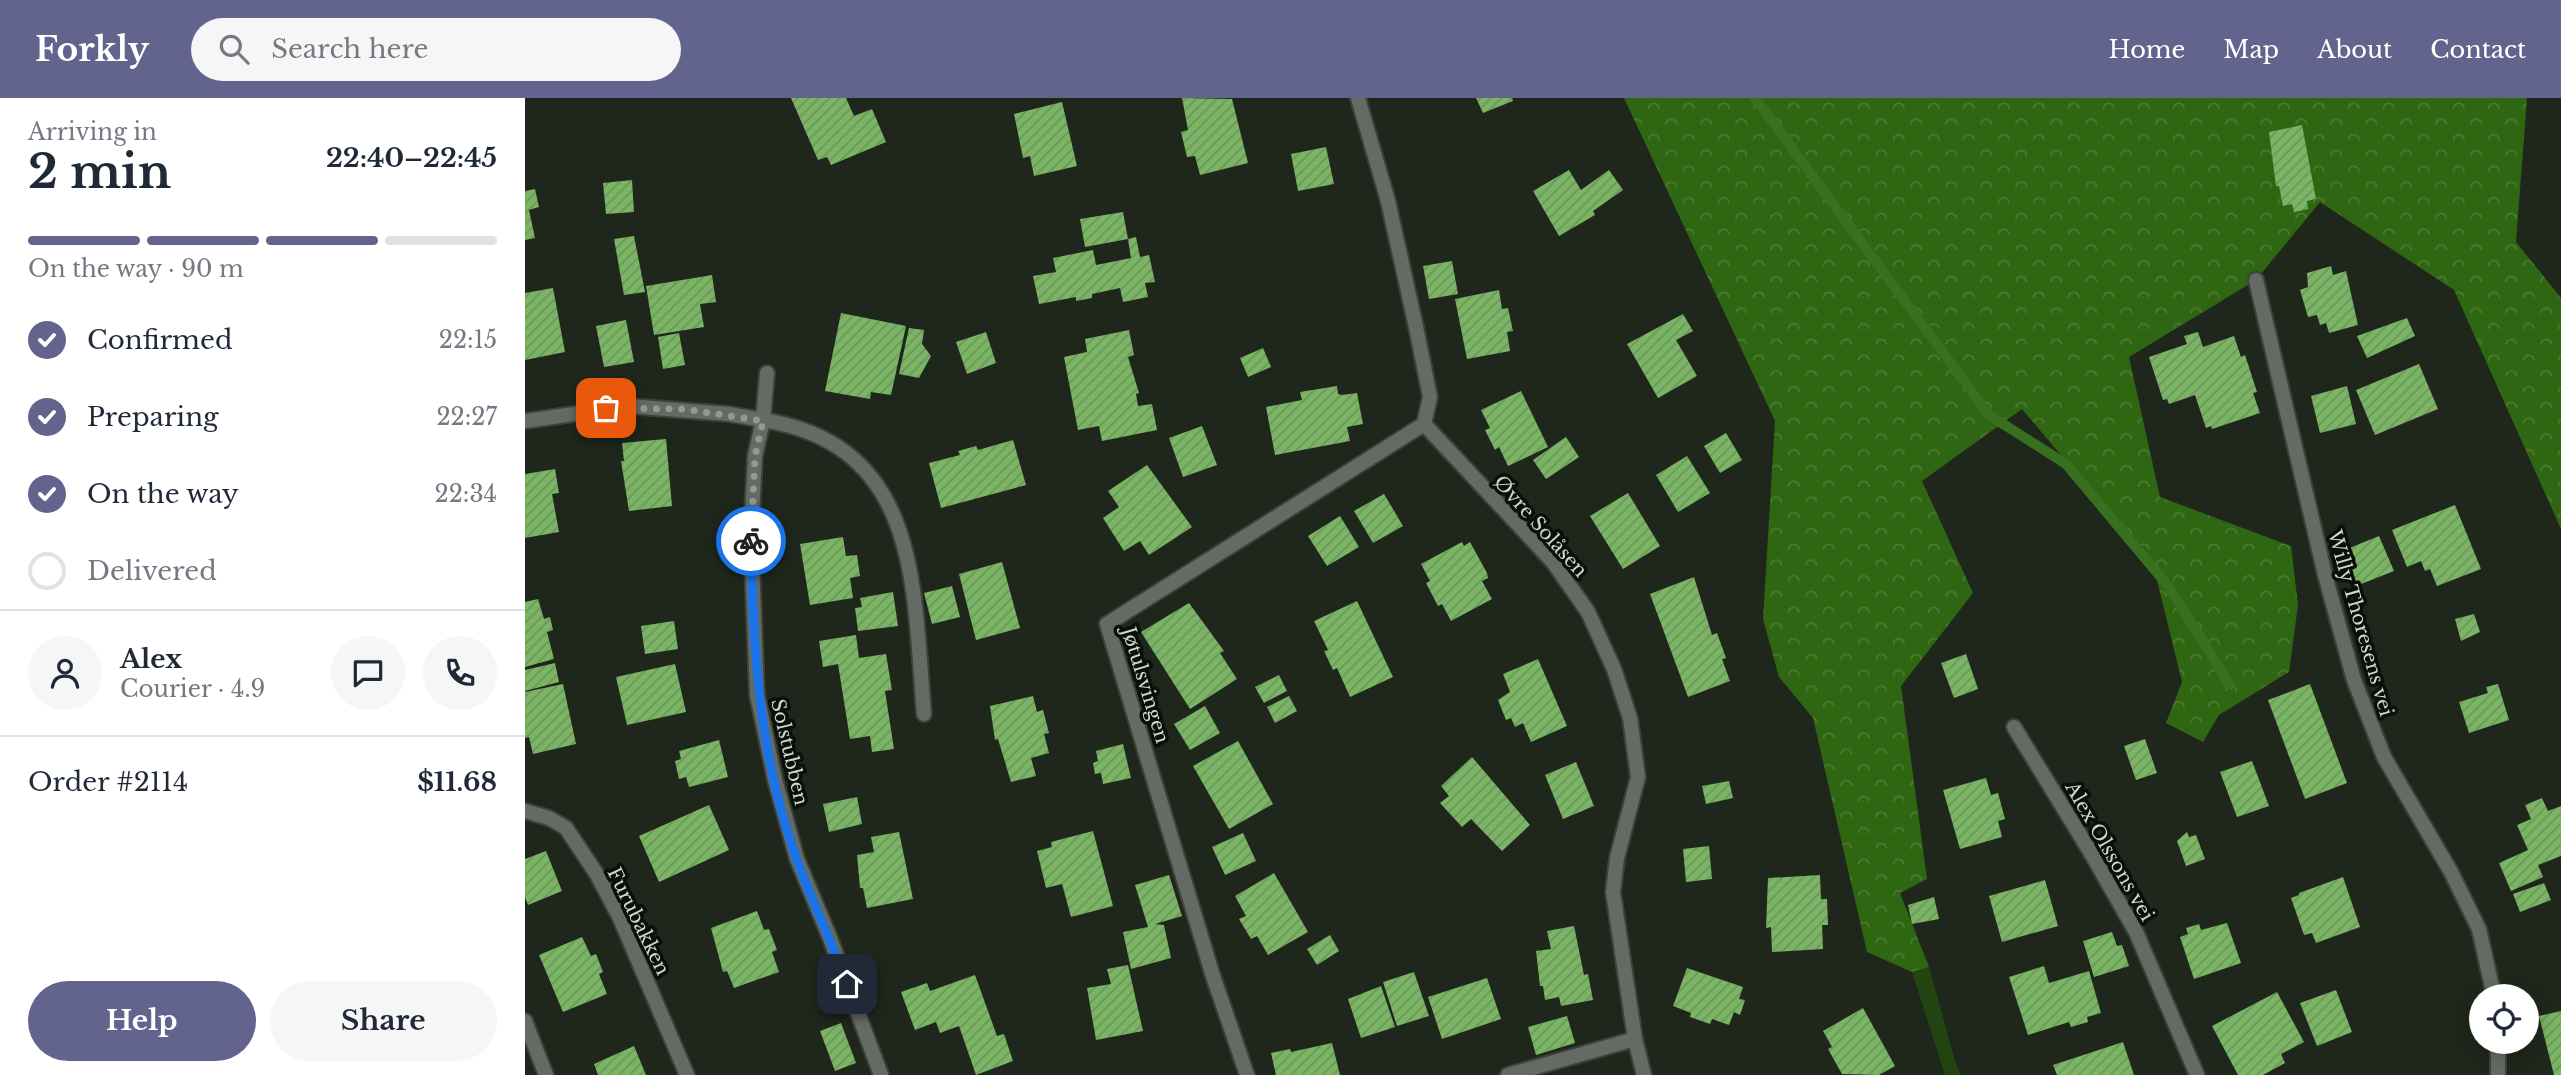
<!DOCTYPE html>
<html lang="en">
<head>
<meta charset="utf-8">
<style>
  :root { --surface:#fff; --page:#f6f6f7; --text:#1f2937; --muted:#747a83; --line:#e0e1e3; --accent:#62648e }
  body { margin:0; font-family:"Libre Baskerville",serif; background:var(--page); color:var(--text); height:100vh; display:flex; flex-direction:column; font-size:26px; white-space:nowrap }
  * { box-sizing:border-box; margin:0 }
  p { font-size:23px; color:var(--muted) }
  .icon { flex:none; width:38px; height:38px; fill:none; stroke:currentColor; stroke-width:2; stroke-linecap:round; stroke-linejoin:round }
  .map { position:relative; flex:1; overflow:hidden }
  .details { display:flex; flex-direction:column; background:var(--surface); width:525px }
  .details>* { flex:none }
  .buttons { position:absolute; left:1944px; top:886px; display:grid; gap:14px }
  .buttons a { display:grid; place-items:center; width:70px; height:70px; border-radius:50%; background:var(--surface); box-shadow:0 4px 18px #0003; font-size:35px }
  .pin { position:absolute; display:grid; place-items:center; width:60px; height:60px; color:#fff; margin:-30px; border-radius:14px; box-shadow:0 4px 10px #0006 }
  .courier { position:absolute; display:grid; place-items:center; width:70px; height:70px; margin:-35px; border:5px solid #1a73e8; border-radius:50%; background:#fff; color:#222; box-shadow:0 2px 9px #0007 }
  .overview em { font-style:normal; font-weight:700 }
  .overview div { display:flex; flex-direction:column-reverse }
  .overview { display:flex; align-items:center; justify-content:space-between; height:119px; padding:0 28px }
  h1 { font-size:46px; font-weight:700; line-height:52px }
  .bar { display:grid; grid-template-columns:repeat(4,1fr); gap:10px 7px; align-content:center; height:84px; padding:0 28px }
  .bar i { height:9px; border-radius:5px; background:var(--line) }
  .bar .current { background:var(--accent) }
  .bar p { grid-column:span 4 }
  .line { display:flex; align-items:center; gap:18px; padding:0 28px; border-top:2px solid var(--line) }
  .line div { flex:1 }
  .round { display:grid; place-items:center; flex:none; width:74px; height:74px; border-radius:37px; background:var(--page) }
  ol { padding:0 28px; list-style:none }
  li { display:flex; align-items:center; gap:21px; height:77px }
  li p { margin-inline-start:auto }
  li .icon { padding:7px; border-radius:50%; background:var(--accent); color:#fff; stroke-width:4 }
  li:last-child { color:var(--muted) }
  li i { width:38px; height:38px; border:4px solid var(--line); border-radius:50% }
  .button { display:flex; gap:14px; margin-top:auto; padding:14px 28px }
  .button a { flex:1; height:80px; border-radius:42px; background:var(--accent); color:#fff; font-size:28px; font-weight:700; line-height:80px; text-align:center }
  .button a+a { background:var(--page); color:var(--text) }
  header { display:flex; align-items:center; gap:42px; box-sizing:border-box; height:98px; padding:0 35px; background:var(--accent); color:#fff }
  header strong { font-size:33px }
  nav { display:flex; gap:38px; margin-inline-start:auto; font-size:24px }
  .search { width:490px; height:63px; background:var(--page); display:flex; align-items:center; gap:18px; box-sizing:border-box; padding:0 24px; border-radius:38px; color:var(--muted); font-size:26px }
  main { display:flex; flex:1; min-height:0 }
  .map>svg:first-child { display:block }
</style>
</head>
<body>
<header>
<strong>Forkly</strong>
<div class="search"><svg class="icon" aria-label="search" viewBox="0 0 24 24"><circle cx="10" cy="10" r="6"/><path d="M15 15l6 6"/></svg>Search here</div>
<nav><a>Home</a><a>Map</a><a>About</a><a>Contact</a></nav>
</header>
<main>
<section class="details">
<div class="overview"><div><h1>2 min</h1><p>Arriving in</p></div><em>22:40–22:45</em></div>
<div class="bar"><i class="current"></i><i class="current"></i><i class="current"></i><i></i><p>On the way · 90 m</p></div>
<ol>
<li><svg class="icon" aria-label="check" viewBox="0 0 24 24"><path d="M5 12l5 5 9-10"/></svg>Confirmed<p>22:15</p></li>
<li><svg class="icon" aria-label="check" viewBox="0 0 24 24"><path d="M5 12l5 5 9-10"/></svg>Preparing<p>22:27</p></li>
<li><svg class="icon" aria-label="check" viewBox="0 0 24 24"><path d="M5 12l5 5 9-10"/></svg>On the way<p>22:34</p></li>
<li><i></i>Delivered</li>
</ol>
<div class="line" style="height:126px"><a class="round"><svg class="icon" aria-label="person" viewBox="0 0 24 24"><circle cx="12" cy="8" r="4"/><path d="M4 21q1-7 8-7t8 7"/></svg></a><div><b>Alex</b><p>Courier · 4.9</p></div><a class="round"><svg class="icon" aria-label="chat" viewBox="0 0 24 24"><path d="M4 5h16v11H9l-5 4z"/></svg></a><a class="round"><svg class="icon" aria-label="phone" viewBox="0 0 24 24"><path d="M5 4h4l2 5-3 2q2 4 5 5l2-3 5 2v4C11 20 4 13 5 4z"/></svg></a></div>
<div class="line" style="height:91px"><div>Order #2114</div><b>$11.68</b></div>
<div class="button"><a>Help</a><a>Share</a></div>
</section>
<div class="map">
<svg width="2036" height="977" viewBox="0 0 2036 977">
  <defs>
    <pattern id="forest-crowns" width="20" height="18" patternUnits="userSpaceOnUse" patternTransform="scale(1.75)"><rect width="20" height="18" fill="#2f6612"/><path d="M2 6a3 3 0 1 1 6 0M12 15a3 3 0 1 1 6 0" fill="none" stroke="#4c7b33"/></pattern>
    <pattern id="building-hatch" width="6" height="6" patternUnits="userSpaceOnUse" patternTransform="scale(1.75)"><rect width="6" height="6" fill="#7ab464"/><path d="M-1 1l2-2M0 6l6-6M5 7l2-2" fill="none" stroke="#6b975a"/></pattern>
  </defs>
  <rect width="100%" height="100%" fill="#1f271c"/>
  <polygon fill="#214411" points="1404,869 1431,966 1436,977 1420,977 1387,874"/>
  <polygon fill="url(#forest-crowns)" points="1099,0 2002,0 1991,144 2036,200 2036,431 1929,192 1795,104 1731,182 1604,259 1635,399 1766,448 1773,507 1764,574 1694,617 1678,644 1641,625 1657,584 1628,466 1497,311 1397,383 1448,495 1376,588 1402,781 1375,795 1404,869 1387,874 1342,854 1288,620 1254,579 1238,521 1250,323"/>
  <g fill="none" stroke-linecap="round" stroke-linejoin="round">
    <polyline stroke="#39701f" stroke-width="10" points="1230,0 1464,317 1541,366 1644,489 1705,587"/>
  </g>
  <g fill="url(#building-hatch)">
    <polygon points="266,0 321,0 329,18 347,11 361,44 306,67 302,59 293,62"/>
    <polygon points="657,0 707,1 723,65 675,77 670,58 662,59 656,34 663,32"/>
    <polygon points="951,0 987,0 988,3 958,15"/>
    <polygon points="537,4 552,68 509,78 505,58 498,60 489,16"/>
    <polygon points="1777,27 1791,101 1782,103 1783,111 1769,114 1767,106 1758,108 1754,88 1751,88 1744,34"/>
    <polygon points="801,49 809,86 773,93 766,56"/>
    <polygon points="1044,72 1056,92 1084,72 1098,92 1068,113 1070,117 1034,138 1008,93"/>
    <polygon points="107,82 109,114 81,116 78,85"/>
    <polygon points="10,91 14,109 4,112 10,140 0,142 0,93"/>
    <polygon points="598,114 603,141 611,139 615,159 624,157 630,184 620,185 623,199 598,204 595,190 567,196 567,200 551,203 551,199 514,206 508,178 531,174 528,160 568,152 571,167 606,160 603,141 560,149 555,121"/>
    <polygon points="109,138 120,194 99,197 89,141"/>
    <polygon points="927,163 933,196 904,201 898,168"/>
    <polygon points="1806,168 1808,177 1821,173 1833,227 1804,235 1801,225 1795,227 1792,217 1783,219 1775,192 1783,189 1782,175"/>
    <polygon points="187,177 191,204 175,206 179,229 129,237 121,188"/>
    <polygon points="28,190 40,254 0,262 0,195"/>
    <polygon points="974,192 977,211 983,210 988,233 982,234 985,253 942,261 930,201"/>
    <polygon points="316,215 381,228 366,297 346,294 345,301 300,293"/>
    <polygon points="1158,216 1168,233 1151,242 1172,278 1133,300 1102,246"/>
    <polygon points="1882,220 1890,238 1842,260 1832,238"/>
    <polygon points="101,222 109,264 79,269 71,228"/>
    <polygon points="384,230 399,232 397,246 406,258 394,280 374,276"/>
    <polygon points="604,232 609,257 603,259 614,295 611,296 613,308 627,306 632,332 577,343 574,328 553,332 539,259 562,254 560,241"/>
    <polygon points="461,234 471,265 442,276 431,244"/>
    <polygon points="1673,234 1678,249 1709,238 1716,259 1720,257 1732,294 1728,295 1735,315 1687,331 1686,328 1681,330 1670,297 1644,306 1642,301 1638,302 1624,259 1662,246 1659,238"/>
    <polygon points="154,235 160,267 138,271 133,239"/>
    <polygon points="738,250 746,269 723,279 715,260"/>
    <polygon points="1894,266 1913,311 1850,337 1831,292"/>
    <polygon points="812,288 813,296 817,297 832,295 838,326 822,329 825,343 750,357 741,309 777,302 775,294"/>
    <polygon points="1822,288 1831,326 1795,335 1786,298"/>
    <polygon points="996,293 1023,349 983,368 974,349 970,352 960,332 965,330 956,312"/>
    <polygon points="677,328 692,367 658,379 644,340"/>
    <polygon points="1201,335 1217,362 1195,375 1179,348"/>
    <polygon points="1041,339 1054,359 1021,381 1008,362"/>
    <polygon points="141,341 147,408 104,413 96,363 99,363 97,345"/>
    <polygon points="488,342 501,387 416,410 404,365 435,357 433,353 451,348 453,352"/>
    <polygon points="1162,358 1185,395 1153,414 1131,377"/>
    <polygon points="622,367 667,429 624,457 615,443 599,453 578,420 594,409 583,393"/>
    <polygon points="30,371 34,395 27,396 34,434 0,440 0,376"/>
    <polygon points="1103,395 1135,448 1098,471 1065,418"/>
    <polygon points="859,396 878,428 848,445 829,413"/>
    <polygon points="1930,407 1956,471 1912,488 1905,471 1900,473 1896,463 1882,469 1867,432"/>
    <polygon points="815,418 834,449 802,468 783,438"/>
    <polygon points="1854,438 1869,473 1831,488 1817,453"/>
    <polygon points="318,439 321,458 332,457 335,478 325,480 328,500 285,507 275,446"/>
    <polygon points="937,444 939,448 945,444 962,475 963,480 957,483 967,501 926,523 917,506 913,508 901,485 905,483 896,466"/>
    <polygon points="477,464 495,530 451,542 434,476"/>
    <polygon points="1169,479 1187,537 1192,535 1201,560 1197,561 1205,583 1163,599 1125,496"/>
    <polygon points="427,488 435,519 407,526 399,495"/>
    <polygon points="368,494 373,528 333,533 330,510 337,509 335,500"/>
    <polygon points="13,501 19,521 25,519 28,532 22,534 29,561 0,569 0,504"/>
    <polygon points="832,503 868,579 825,599 812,570 808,572 799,553 803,552 789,523"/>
    <polygon points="664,505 699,553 695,555 712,581 665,611 616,534"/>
    <polygon points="1949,516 1955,534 1936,543 1930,521"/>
    <polygon points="149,523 153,551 120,556 116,528"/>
    <polygon points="331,537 334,560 361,556 367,592 360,593 369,651 347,654 345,638 325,641 313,566 298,569 294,543"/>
    <polygon points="1441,556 1453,591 1429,600 1416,565"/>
    <polygon points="1013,561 1042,628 1006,644 998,625 990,629 986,620 981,622 973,602 985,594 978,576"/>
    <polygon points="30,565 34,584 0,593 0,572"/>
    <polygon points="150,566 161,614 102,627 91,579"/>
    <polygon points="754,577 762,593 739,605 730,589"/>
    <polygon points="38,586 51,646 8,656 4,639 0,640 0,594"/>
    <polygon points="1785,586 1822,685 1780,701 1743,602"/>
    <polygon points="1973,586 1984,622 1944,635 1934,604 1963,595 1961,589"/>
    <polygon points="508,598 512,614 518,612 524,635 519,636 524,655 506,660 511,678 486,684 473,641 470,642 465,608"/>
    <polygon points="764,598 772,613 750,625 742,609"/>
    <polygon points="680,608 695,635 665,652 649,626"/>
    <polygon points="1620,641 1632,675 1611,682 1599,648"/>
    <polygon points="194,642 203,679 164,689 161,679 154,681 150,663 156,661 154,653"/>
    <polygon points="713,643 748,706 704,731 668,668"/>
    <polygon points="598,646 606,680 578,686 576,675 570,676 568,665 573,663 571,653"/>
    <polygon points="947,659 1005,727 977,753 946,721 937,729 915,705 924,698 916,688"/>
    <polygon points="1727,663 1744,708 1712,719 1695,674"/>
    <polygon points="1051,664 1069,708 1038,721 1020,677"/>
    <polygon points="1461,680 1466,697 1473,695 1480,721 1473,723 1477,739 1435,751 1418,692"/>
    <polygon points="1204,683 1208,700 1181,706 1177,688"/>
    <polygon points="332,699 337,726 304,734 298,706"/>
    <polygon points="2017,700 2023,713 2036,708 2036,758 2013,767 2018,779 1986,793 1974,765 2003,752 1992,727 2006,721 2000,707"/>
    <polygon points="184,707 204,752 134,784 114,738"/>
    <polygon points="568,733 588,808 546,819 537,786 521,790 512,753 527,749 526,744"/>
    <polygon points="374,734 388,801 342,810 338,790 335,790 332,757 349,754 346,739"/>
    <polygon points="1662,734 1664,739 1671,737 1680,761 1661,768 1652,743"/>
    <polygon points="718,735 731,763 700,777 687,749"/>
    <polygon points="1184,748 1187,781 1161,784 1158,751"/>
    <polygon points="21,753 37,793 3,807 0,799 0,761"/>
    <polygon points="749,775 783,834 743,857 732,838 726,841 714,821 721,818 710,798"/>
    <polygon points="644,777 657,818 630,826 639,827 646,860 606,871 598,834 623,829 610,787"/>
    <polygon points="1295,777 1296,801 1302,801 1303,827 1297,827 1298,851 1247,854 1246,829 1241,830 1243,780"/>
    <polygon points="1818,779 1835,829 1791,845 1787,835 1779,837 1766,800 1774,797 1774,795"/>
    <polygon points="1520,782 1533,828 1477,844 1464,798"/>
    <polygon points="2019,785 2026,802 1995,814 1988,796"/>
    <polygon points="1409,799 1414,821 1387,826 1383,807"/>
    <polygon points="232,813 239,832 244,831 252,852 247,854 254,874 209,890 202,873 198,874 186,830"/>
    <polygon points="1702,825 1716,865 1669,881 1655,839 1663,836 1661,830 1674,826 1676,832"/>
    <polygon points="1049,828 1059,877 1063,876 1068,902 1036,908 1034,899 1020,902 1018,888 1015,888 1011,853 1026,851 1022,833"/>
    <polygon points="1587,834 1592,848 1597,847 1604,868 1569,879 1558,843"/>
    <polygon points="805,837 814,853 792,867 782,851"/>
    <polygon points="57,839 66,858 71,856 78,874 74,876 82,896 38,914 14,857"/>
    <polygon points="603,867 618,933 571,942 562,890 586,886 582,871"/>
    <polygon points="1519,868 1524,885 1564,873 1576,915 1562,919 1563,924 1546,929 1544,924 1503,937 1484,879"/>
    <polygon points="1162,870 1218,889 1214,901 1220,902 1215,917 1209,914 1204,927 1187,921 1185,926 1165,919 1166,915 1148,908"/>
    <polygon points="889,874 904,918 872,928 858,884"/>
    <polygon points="450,877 472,938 479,936 488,963 451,977 434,928 415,935 411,924 390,932 376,894 402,885 405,893"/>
    <polygon points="962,880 976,921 917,941 903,899"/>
    <polygon points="856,888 870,929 836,940 823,901"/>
    <polygon points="1811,892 1827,934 1792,948 1775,905"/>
    <polygon points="1752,894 1779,944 1756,956 1760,965 1738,977 1713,977 1687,928"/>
    <polygon points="1338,910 1370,968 1354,977 1317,976 1303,951 1307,949 1298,933"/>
    <polygon points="2036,913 2036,977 2029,977 2014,918"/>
    <polygon points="1042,918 1050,945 1011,957 1003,929"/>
    <polygon points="316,925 331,965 310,973 295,933"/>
    <polygon points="1598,944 1609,977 1532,977 1528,967"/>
    <polygon points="807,945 815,977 751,977 746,955 765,951 766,954"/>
    <polygon points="109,948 121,977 73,977 69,966"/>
  </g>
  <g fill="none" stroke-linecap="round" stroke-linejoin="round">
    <g stroke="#3b4339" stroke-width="18">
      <g id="service">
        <polyline points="0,323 104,308 204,316 238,322"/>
        <polyline points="1489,629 1566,755"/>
      </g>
    </g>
    <g stroke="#3b4339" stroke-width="18">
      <g id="minor">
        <polyline points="1731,182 1800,477 1829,582 1859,659 1926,774 1954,831 1969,898"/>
        <polyline points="242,275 238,322 230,358 226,438 232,597 250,682 272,761 305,840 356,977"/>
        <path d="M238,322C396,347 388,489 399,616"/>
        <polyline points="899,326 1028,464 1063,514 1089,571 1105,620 1113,679 1092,760 1088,794 1110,941 1119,977"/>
        <polyline points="0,713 24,720 41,730 71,775 94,818 162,977"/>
        <polyline points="1566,755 1611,834 1672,977"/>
        <polyline points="0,923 21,977"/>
        <polyline points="722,977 687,875 582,526 899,326 905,299 891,229 863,103 833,0"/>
        <polyline points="983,977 1110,941"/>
        <polyline points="1973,977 1973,943"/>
      </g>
    </g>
    <use href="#service" stroke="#666a64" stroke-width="14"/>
    <use href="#minor" stroke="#666a64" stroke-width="14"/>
  </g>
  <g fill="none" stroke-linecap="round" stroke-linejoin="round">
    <polyline stroke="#939990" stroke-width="7" stroke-dasharray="0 12.6" points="81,310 159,311 238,323 230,358 226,443"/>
    <path stroke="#1a73e8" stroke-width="9" d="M226,443C228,552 234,659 272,762C287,804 307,844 322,886"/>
  </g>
  <g text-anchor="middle" stroke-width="7" stroke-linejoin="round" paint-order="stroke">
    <g font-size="19" fill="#d1d6cf" stroke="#0b0f0a">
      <text transform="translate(1016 428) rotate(48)" y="7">Øvre Solåsen</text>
      <text transform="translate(1836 525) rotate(74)" y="7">Willy Thoresens vei</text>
      <text transform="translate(621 587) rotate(73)" y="7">Jøtulsvingen</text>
      <text transform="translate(265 654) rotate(77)" y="7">Solstubben</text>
      <text transform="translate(1585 753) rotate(60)" y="7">Alex Olssons vei</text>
      <text transform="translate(114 823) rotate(64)" y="7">Furubakken</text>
    </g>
  </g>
</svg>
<div class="buttons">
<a><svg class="icon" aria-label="locate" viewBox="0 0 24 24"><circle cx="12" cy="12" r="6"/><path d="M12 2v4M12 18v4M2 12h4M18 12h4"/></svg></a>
</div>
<div class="pin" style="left:81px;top:310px;background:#ea580c"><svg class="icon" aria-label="bag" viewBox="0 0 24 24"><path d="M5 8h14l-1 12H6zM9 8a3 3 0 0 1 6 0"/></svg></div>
<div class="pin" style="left:322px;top:886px;background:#1f2937"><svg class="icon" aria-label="home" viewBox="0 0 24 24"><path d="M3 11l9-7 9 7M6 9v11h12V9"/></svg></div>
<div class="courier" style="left:226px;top:443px"><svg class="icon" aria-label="bike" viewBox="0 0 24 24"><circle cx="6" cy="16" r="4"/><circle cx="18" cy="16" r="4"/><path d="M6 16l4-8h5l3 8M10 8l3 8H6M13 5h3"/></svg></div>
</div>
</main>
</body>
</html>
